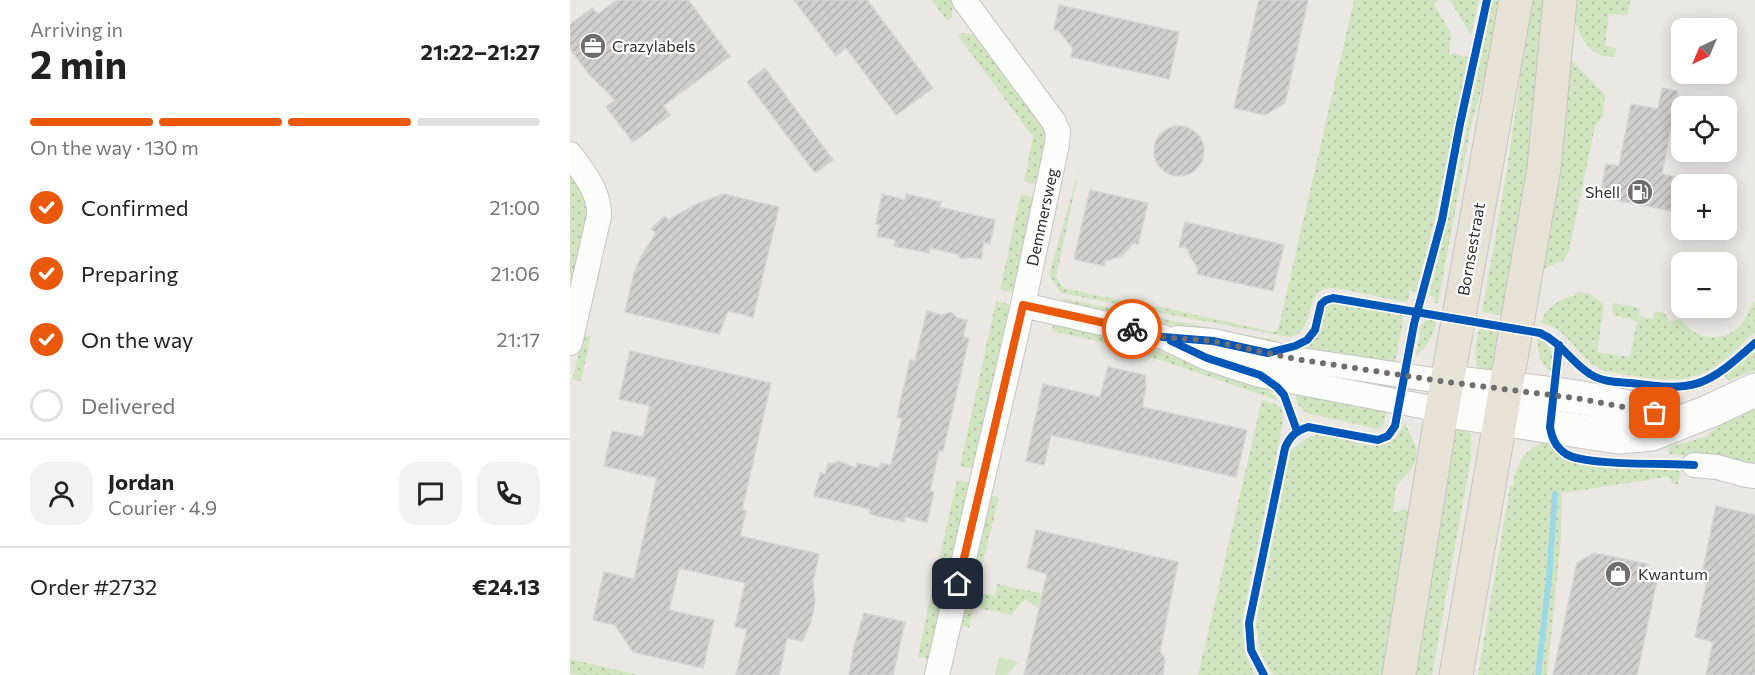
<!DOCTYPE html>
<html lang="en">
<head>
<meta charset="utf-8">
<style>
  :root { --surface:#fff; --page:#f2f2f2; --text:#222; --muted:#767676; --line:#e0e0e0; --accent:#ea580c }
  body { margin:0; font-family:Commissioner,sans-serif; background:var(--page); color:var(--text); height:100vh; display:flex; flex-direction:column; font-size:22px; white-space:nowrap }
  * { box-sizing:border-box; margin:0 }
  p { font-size:20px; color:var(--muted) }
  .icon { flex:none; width:33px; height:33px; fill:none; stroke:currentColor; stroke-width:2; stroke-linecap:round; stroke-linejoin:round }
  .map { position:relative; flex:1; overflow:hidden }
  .sheet { display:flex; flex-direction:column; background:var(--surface); width:570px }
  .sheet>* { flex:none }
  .needle { width:39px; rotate:224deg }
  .buttons { position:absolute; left:1101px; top:18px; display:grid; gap:12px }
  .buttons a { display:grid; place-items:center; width:66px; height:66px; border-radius:12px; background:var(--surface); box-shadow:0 3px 15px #0003; font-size:30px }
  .pin { position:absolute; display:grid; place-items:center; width:51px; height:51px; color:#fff; margin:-26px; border-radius:12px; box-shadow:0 3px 9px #0006 }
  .courier { position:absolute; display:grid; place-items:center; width:60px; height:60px; margin:-30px; border:4px solid #ea580c; border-radius:50%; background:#fff; color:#222; box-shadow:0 2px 8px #0007 }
  .headline em { font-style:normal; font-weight:700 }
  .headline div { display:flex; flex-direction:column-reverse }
  .headline { display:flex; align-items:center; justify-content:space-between; height:102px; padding:0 30px }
  h1 { font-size:39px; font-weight:700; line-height:45px }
  .bar { display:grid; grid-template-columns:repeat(4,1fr); gap:9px 6px; align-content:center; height:72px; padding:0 30px }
  .bar i { height:8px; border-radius:4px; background:var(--line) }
  .bar .selected { background:var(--accent) }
  .bar p { grid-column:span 4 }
  .line { display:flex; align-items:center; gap:15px; padding:0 30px; border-top:2px solid var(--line) }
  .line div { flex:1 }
  .round { display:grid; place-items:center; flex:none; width:63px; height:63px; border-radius:18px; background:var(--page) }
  ol { padding:0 30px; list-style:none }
  li { display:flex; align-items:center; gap:18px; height:66px }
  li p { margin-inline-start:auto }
  li .icon { padding:6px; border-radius:50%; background:var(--accent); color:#fff; stroke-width:4 }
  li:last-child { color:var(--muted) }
  li i { width:33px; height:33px; border:3px solid var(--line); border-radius:50% }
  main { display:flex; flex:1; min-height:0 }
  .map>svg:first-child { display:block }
</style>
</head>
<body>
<main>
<section class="sheet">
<div class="headline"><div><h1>2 min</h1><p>Arriving in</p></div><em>21:22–21:27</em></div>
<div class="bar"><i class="selected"></i><i class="selected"></i><i class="selected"></i><i></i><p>On the way · 130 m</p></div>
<ol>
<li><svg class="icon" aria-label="check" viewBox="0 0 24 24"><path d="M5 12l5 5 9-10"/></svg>Confirmed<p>21:00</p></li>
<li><svg class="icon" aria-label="check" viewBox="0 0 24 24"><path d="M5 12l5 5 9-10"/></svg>Preparing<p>21:06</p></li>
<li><svg class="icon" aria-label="check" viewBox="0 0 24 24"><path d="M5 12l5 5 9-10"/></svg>On the way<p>21:17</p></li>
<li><i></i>Delivered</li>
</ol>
<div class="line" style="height:108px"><a class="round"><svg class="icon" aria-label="person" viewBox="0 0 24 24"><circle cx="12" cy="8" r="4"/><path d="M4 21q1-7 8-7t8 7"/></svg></a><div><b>Jordan</b><p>Courier · 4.9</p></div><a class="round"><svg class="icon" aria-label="chat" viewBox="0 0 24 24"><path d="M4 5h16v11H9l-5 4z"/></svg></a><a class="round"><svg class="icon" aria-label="phone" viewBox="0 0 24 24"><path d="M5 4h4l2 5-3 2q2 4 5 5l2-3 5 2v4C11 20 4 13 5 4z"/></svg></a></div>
<div class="line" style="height:78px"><div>Order #2732</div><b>€24.13</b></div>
</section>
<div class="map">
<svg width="1185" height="675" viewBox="0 0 1185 675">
  <defs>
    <pattern id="grass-dots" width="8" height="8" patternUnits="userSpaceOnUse" patternTransform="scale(1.5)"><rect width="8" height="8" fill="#d1e4c0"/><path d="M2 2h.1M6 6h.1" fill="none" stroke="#b4c4a5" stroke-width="1.8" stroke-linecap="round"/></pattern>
    <pattern id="building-hatch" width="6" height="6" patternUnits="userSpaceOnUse" patternTransform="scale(1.5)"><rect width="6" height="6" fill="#d0cecb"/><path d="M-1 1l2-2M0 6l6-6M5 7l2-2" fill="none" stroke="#b3b1af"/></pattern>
  </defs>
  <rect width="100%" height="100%" fill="#ebe8e4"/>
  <g fill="url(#grass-dots)">
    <polygon points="362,0 380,0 383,4 382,17 377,21"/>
    <path d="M784,0H868L864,4L881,33L879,55L884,54L898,57L865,218L846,292L840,290L838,301L835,302L766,288C729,286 750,330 720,337L580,311L581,305L703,332L708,330Z"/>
    <polygon points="880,0 909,0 901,35"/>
    <path d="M923,0H937L901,126L868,303H864V297L859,295C885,198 902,98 923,0Z"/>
    <path d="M959,0H975L970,117L935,316L912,312C931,208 949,105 959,0Z"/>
    <path d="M999,0H1060L1058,15L1039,14L1035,46L1046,48L1045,57C1041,56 1035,57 1031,55C1012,49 1002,17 999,0Z"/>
    <polygon points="392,33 405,34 471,123 474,130 477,143 469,181 465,184 454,181 463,137 388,36"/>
    <polygon points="998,56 1035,95 1033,116 1025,126 999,251 993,261 969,271"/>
    <polygon points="510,166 486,277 493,288 564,303 563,307 491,293 479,275"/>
    <path d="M0,172C7,181 13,189 16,200C21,221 5,270 0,292Z"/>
    <polygon points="451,194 461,197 465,201 444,290 441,292 430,289"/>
    <path d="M1011,292L1020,294L1034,305L1027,352L1060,357L1067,321L1044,315L1042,312L1043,303L1070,308L1069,316L1083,319L1085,311L1094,313L1100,322L1110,318C1123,340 1153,344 1171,325C1177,318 1180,306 1185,301V332C1172,343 1160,357 1146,366C1113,389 1072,377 1036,371C1008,363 1000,327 970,323C977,307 989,299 1005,295L1004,293Z"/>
    <polygon points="490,298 561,312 561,315 559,316 499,304"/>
    <polygon points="426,301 438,304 440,307 404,466 401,468 390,466"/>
    <path d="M761,301L834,315L825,364L725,350C733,346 740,343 745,336C753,325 748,308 761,301Z"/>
    <polygon points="583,317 709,341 699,343 583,321"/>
    <path d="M857,319L866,321C864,335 857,347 846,356L851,325Z"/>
    <polygon points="483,325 546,336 698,389 709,401 549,346 482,331"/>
    <polygon points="909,329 932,333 924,365 920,370 907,372 905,351"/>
    <polygon points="17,336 21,336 11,381 2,380 13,337"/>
    <path d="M967,339C984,345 984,358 981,374L970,359Z"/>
    <polygon points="1185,348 1185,370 1158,381 1154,375"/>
    <polygon points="725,394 817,411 814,424 808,429 737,413 729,406"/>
    <polygon points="692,400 712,407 713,423 672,621 675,653 685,675 628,675"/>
    <polygon points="1185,409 1185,463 1099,454 1099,447 1135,437 1157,419"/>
    <path d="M835,423L847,449L846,459L841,470L826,486L823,513L834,509L840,510L817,675H703L690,652L686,624L721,450C728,444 737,437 746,435C768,431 800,455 820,442C828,437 830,430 835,423Z"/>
    <polygon points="890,428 897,429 901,435 901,458 862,675 841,675 885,434"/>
    <path d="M977,441L984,451L993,458L1011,465L1111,471L1108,484H1103L1098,477L992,493L991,539L977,675H908L940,486H943C945,464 955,448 977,441Z"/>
    <polygon points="387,480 398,482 399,485 381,569 367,568"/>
    <polygon points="422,496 429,497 412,566 406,565 405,563"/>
    <polygon points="404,579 410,580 399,628 391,625 401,581"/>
    <polygon points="427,584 487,597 486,606 469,603 467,608 455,599 441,615 410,608 414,593 425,596"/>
    <polygon points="362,588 374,590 375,593 359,659 348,657"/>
    <polygon points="0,659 69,675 8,675 0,673"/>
  </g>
  <polygon fill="#d1e4c0" points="429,657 448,662 437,675 425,675"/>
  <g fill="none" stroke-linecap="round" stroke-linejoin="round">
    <polyline stroke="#9dd8e7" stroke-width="6" points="968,675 979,578 985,494"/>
  </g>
  <g fill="url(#building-hatch)" stroke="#d6d3d0" stroke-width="1.5">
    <polygon points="47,0 118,0 160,56 93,106 100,115 63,142 36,107 45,100 18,73 0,49 0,25 22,8 28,14"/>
    <polygon points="224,0 297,0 363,88 326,115 276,48 266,56"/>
    <polygon points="689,0 738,0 715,103 695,115 664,108"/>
    <polygon points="489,5 609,32 599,79 501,57 503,49 489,31 484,30"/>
    <polygon points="195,68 263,160 245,173 177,82"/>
    <polygon points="1092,88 1108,91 1092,174 1112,178 1112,213 1030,197 1036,164 1049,166 1061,104 1088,109"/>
    <circle cx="609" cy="151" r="25"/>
    <polygon points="520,190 578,203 568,244 563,243 552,256 535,261 534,266 504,259"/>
    <polygon points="153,194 209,207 183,317 158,311 149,334 55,312 64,273 71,257 86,233 81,229 95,216 99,220 124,205"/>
    <polygon points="312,194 335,200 336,194 371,202 369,207 425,220 420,244 414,242 411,259 401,257 392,259 387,254 360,248 359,253 324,246 326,240 307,236 310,225 306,224"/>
    <polygon points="615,222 714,245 703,291 627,274 628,268 620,256 617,248 609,247"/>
    <polygon points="357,311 372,315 381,312 387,318 397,320 393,337 399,338 373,451 369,450 360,491 364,492 357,522 335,517 334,522 299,514 300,509 244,496 250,473 255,474 258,463 264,464 269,461 286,468 287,463 309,468 311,463 321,465 332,418 327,417 340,360 345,361"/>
    <polygon points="60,351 201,383 172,510 176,511 170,536 249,554 243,581 245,602 241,622 232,641 217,638 209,675 166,675 177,629 165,627 175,583 109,568 99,610 144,620 133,668 63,652 45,625 23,620 34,572 64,579 87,478 34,466 42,431 73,437 80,406 49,399"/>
    <polygon points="538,367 575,375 576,387 572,407 677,430 666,477 481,435 474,465 456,461 473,384 530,397"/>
    <polygon points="1146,506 1185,515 1185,675 1136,675 1143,642 1125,637 1138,576 1132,575"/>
    <polygon points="466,530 608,562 590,651 595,660 593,675 454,675 477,574 457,568"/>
    <polygon points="1024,553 1077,564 1087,580 1067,675 983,675 1007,563"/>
    <polygon points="294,613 335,622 323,675 279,675 284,647"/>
  </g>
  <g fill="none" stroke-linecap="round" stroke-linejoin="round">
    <g stroke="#c5c4c4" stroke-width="26">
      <g id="street">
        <polyline points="394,0 484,122 488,132 487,144 453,305 593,337 637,358 690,375 872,410"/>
        <path d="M0,154C14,173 30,192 29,216L0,343"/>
        <polyline points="607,338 643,341 725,359 877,382"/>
        <polyline points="1124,465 1147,467 1176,475 1185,476"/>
        <polyline points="367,675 453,305"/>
      </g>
    </g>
    <g stroke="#c5c4c4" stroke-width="35">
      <g id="secondary">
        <path d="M877,382C955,391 1037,396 1111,422"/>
        <polyline points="872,410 1048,437 1082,434 1140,411 1185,390"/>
      </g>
    </g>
    <g stroke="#c6c5c3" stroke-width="35">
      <g id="primary">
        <polyline points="829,675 872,410 946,0"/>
        <polyline points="886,675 974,168 990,0"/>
      </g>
    </g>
    <use href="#street" stroke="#fcfcfb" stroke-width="24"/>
    <use href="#secondary" stroke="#fcfcfb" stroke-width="33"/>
    <use href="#primary" stroke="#e7e2d6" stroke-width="33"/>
    <g stroke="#fff" stroke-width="11">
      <g id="cycleway">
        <path d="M593,337L643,341L698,353L725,346L737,340L745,330L751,304L756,300L763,298L970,333C991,342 1002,363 1020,374C1032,382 1047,382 1061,383C1126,392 1136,387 1185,343"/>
        <polyline points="601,341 637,358 690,375 707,387 714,395 727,431"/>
        <path d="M989,345L980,427C982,439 986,447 996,454C1015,466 1097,463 1124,465"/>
        <path d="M694,675L681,650L679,623L715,448C720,436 726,431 738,427L808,440L818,436L825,426L844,324L872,220L890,124L917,0"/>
      </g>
    </g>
    <use href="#cycleway" stroke="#0057b8" stroke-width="8"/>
  </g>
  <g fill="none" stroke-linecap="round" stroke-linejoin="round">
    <polyline stroke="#706e6d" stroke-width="6" stroke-dasharray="0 10.8" points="562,329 593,337 643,341 725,359 877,382 1005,398 1085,413"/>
    <polyline stroke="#ea580c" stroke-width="8" points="388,584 453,305 562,329"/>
  </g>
  <defs>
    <g id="office-disc" transform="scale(1.35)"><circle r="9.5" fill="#706e6d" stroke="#fff"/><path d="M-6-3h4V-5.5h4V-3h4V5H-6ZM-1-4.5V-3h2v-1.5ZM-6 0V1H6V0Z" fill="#fff"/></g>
    <g id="fuel-disc" transform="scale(1.35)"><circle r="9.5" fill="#706e6d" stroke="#fff"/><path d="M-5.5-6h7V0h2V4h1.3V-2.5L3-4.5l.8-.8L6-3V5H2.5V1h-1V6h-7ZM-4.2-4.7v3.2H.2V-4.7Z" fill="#fff"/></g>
    <g id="shop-disc" transform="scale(1.35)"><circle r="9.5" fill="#706e6d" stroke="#fff"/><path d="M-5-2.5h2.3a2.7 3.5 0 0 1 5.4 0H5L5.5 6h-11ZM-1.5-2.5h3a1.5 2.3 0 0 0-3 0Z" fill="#fff"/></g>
  </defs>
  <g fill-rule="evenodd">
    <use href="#office-disc" x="23" y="46"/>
    <use href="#fuel-disc" x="1070" y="192"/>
    <use href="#shop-disc" x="1048" y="574"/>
  </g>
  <g text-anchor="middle" stroke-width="4.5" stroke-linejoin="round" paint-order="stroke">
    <g font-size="16" fill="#2d2d2d" stroke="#fff" text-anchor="start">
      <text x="42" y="52">Crazylabels</text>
      <text x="1050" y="198" text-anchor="end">Shell</text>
      <text x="1068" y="580">Kwantum</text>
    </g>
    <g font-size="16" fill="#2d2d2d" stroke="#fff">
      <text transform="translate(472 217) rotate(-78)" y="6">Demmersweg</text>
      <text transform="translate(901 249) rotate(-80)" y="6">Bornsestraat</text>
    </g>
  </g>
</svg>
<div class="buttons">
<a><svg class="needle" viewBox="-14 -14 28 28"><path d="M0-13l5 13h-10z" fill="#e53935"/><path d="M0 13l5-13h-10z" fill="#767676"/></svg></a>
<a><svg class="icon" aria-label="locate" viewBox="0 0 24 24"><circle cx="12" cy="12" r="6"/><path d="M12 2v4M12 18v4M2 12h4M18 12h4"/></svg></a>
<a>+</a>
<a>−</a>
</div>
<div class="pin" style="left:1085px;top:413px;background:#ea580c"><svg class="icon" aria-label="bag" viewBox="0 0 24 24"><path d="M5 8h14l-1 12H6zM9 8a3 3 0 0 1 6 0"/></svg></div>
<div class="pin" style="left:388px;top:584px;background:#1f2937"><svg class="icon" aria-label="home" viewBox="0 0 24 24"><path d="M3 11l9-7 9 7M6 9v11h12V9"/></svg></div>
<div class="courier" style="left:562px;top:329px"><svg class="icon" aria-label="bike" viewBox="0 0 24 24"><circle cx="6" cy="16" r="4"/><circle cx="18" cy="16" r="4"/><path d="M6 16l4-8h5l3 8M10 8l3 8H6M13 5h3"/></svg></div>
</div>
</main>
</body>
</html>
